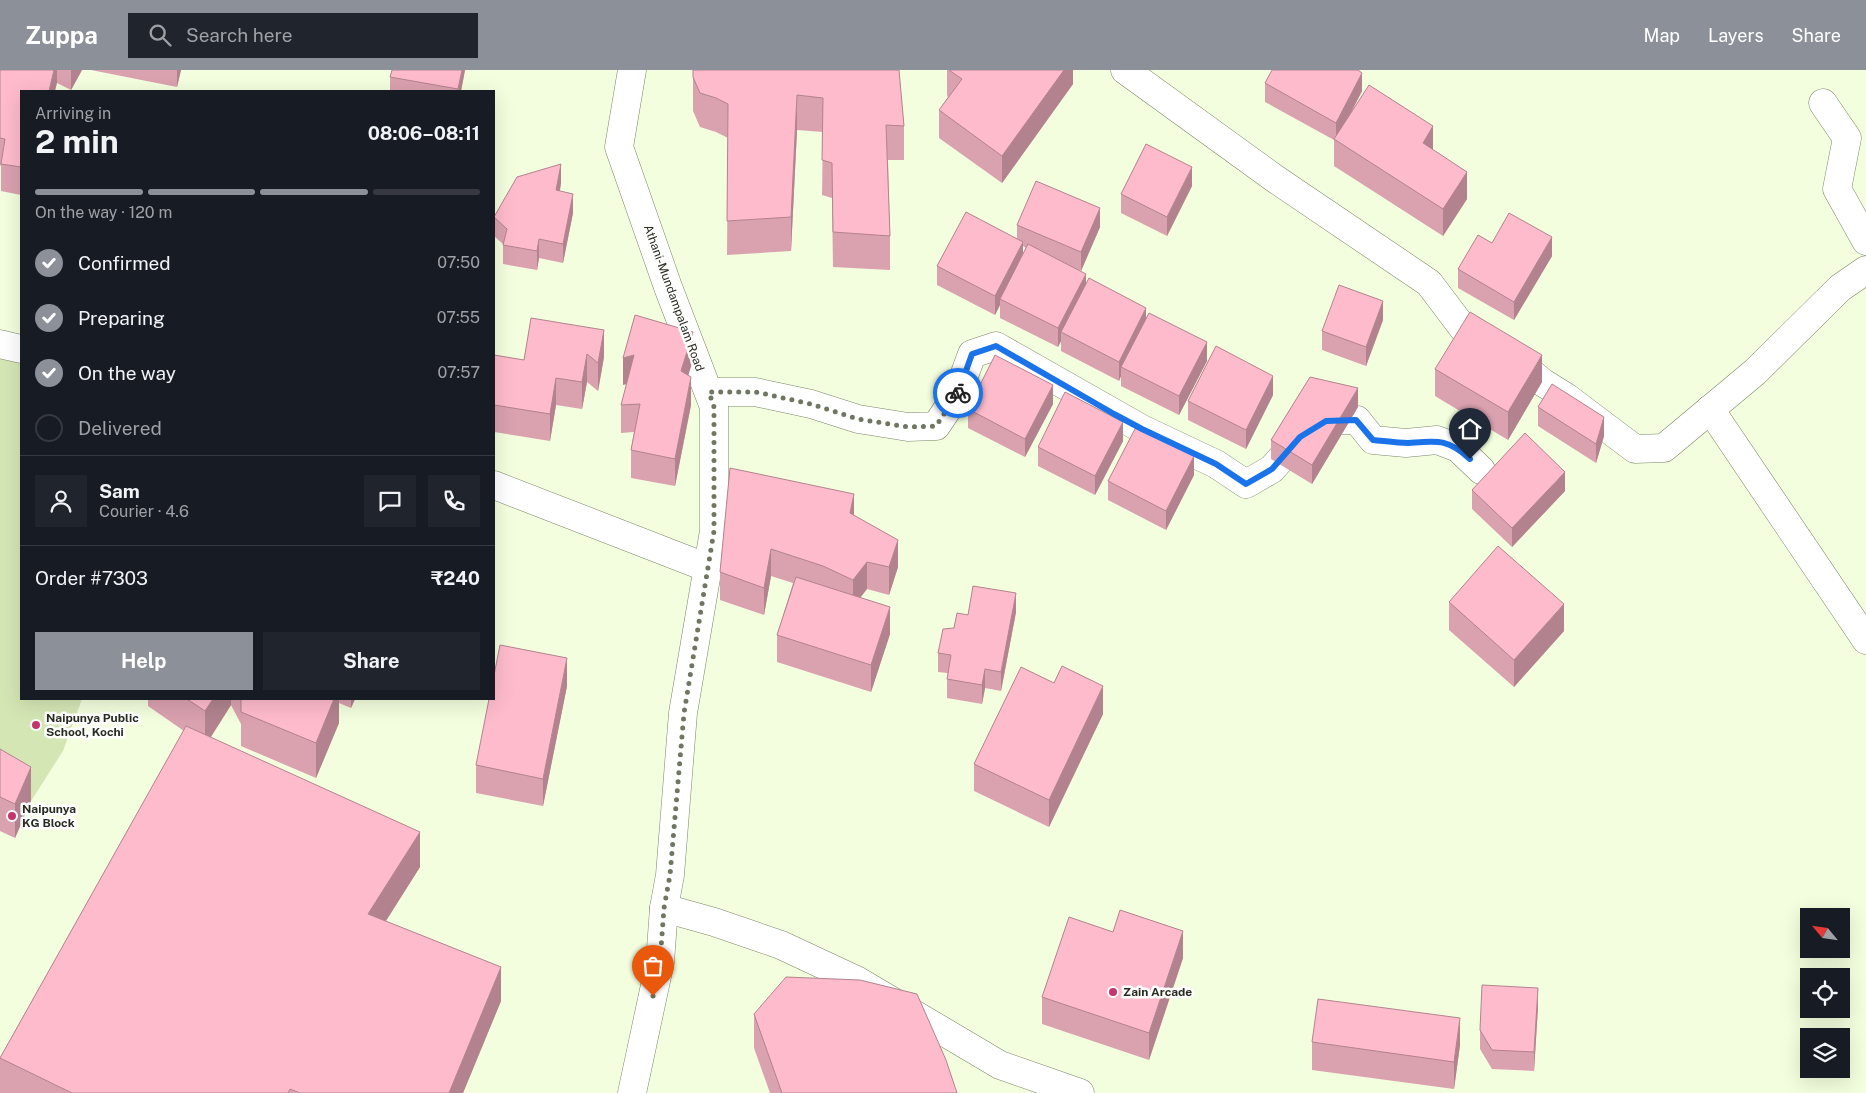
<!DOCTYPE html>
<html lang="en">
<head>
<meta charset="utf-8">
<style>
  :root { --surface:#171b24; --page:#20242c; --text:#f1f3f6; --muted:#9ea1a6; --line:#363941; --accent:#8c9099 }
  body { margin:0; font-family:"Public Sans",sans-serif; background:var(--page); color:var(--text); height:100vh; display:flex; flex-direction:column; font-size:19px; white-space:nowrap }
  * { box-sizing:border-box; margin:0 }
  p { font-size:16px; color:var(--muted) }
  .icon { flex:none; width:28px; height:28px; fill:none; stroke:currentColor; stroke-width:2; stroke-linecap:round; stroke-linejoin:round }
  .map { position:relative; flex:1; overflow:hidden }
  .side { position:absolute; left:20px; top:20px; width:475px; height:610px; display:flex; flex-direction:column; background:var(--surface); border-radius:0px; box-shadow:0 5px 20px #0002 }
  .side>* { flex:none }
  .needle { width:32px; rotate:299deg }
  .tools { position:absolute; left:1800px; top:838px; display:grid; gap:10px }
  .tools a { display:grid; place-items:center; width:50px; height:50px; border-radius:0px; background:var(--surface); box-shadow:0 5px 20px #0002; font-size:25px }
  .pin { position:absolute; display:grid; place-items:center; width:42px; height:42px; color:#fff; margin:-51px -21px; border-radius:50% 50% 50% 0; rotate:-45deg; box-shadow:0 0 5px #0007 }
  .pin .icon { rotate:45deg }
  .courier { position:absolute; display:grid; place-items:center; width:50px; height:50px; margin:-25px; border:4px solid #1a73e8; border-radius:50%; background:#fff; color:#222; box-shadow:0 1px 6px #0007 }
  .overview em { font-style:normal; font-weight:700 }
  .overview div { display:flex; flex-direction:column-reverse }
  .overview { display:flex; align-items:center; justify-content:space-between; height:85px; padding:0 15px }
  h1 { font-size:32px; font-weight:700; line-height:38px }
  .bar { display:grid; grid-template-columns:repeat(4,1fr); gap:8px 5px; align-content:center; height:60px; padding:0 15px }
  .bar i { height:6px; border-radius:4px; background:var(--line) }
  .bar .active { background:var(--accent) }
  .bar p { grid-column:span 4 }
  .line { display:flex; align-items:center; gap:12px; padding:0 15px; border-top:1px solid var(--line) }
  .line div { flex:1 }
  .round { display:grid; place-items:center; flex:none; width:52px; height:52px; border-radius:0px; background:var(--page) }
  ol { padding:0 15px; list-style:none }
  li { display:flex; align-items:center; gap:15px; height:55px }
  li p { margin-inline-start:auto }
  li .icon { padding:5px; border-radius:50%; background:var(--accent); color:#fff; stroke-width:4 }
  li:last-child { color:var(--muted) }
  li i { width:28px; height:28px; border:2px solid var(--line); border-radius:50% }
  .button { display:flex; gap:10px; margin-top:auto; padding:10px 15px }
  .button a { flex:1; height:58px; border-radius:0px; background:var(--accent); color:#fff; font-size:20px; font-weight:700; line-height:58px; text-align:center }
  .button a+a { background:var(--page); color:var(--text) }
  header { display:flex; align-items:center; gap:30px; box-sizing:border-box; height:70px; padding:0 25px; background:var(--accent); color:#fff }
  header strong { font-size:24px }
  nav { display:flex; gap:28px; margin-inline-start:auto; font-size:18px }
  .search { width:350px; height:45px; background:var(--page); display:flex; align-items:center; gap:12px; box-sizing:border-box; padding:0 18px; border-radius:0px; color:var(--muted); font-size:19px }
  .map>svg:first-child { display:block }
</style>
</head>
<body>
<header>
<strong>Zuppa</strong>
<div class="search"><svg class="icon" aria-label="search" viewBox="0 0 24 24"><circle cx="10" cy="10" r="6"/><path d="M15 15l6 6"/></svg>Search here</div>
<nav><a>Map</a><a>Layers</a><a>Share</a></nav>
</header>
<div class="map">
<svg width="1866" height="1023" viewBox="0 0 1866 1023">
  <rect width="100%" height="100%" fill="#f2fedd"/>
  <polygon fill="#d5e6b5" points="0,281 21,286 21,629 82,629 63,681 31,731 0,714"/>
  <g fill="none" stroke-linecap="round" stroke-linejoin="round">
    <g stroke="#7c8668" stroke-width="29">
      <g id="minor">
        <polyline points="632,0 619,77 668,217 714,337 714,461 683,643 670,805 664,838 660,892 632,1023"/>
        <polyline points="1125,0 1274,108 1429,213 1478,278 1523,296 1542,312 1566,327 1635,379 1664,378 1755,302 1840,218 1866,200"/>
        <polyline points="1823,33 1847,68 1837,119 1866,171"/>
        <polyline points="0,274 21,279"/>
        <polyline points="709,322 755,322 811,334 858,349 908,357 936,356 957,325 972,284 996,276 1142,359 1216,394 1246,414 1272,399 1300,367 1326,351 1357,350 1373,370 1406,373 1437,370 1458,378 1481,400"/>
        <polyline points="1710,339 1866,570"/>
        <polyline points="494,415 708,498"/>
        <polyline points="664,838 714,852 781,875 858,911 1000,995 1080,1023"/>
      </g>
    </g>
    <use href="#minor" stroke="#fff" stroke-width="28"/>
  </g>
  <g fill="#daa1af" fill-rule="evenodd">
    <polygon points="0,0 82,0 71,20 57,13 21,21 21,125 1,121 1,96 0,95"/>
    <polygon points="91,0 181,0 177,17"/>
    <polygon points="392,0 465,0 461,21 390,21 390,7"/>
    <polygon points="899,0 904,56 904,90 888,90 890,166 890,200 833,197 832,128 822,125 823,62 797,60 791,181 727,185 728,68 716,62 700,57 693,41 693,7"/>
    <polygon points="947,0 1073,0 1073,14 1002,113 939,68 939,40 948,27 947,26"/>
    <polygon points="1265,13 1362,21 1352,41 1433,80 1467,129 1443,166 1334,96 1334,70 1265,32"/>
    <polygon points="561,113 560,121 573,143 563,193 539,188 537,200 503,194 503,174 494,166 494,147"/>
    <polygon points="1192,116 1167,166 1121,143 1121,124"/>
    <path d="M1017,155L1100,157L1081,201L1072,197L1086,214L1146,248L1207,291L1179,345L1121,316V306L1119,311L1061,281V271L1058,277L1000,248V235L995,245L937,215V196L1017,169ZM1023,176L1026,178L1023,184Z"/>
    <polygon points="1492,173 1552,186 1514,250 1458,218 1458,199"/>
    <polygon points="1383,250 1366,296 1322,280 1322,261"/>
    <polygon points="604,260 604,287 598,321 587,312 582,339 556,335 550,371 494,362 494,285 524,290"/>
    <polygon points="693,290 688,306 691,335 675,416 631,408 631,380 634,362 621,363 621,335 627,314 623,315"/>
    <polygon points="1435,299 1542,312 1508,370 1435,326"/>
    <polygon points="1273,325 1246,379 1188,350 1188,331"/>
    <polygon points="1053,334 1025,387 968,358 968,339"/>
    <polygon points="1358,337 1312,414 1271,389 1271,370"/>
    <polygon points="1538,337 1604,366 1596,393 1538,356"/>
    <polygon points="1123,371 1095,425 1038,396 1038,377"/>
    <polygon points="730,398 854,446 898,497 889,525 867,519 860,528 890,564 871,622 777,592 777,565 793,513 771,506 764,545 720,530 720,502"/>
    <polygon points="1194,405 1166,460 1108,430 1108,411"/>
    <polygon points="1472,420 1565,421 1512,477 1472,439"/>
    <polygon points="1449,532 1564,561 1514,617 1449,560"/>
    <polygon points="1016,542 1001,621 985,618 982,634 947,628 947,609 948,603 938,602 938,583 954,558 968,545"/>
    <polygon points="567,616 543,736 476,723 476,695"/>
    <polygon points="148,629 355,629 351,638 339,633 339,653 316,708 241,676 241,654 231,635 211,667 420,797 386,851 501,931 463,1023 0,1023 0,988 184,661 148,636"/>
    <polygon points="1103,644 1049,757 974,721 974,694"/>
    <polygon points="0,679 31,731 15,768 0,761"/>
    <polygon points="1183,888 1149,990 1042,954 1042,927"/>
    <polygon points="1538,937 1534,1001 1492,999 1480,979 1480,960"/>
    <polygon points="754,944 957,1023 770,1023 754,978"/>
    <polygon points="1312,972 1460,975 1454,1019 1312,1000"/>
  </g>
  <g fill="#b2838e">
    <polygon points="54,0 57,0 57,13 55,21 49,21"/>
    <polygon points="71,0 82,0 71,20"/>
    <polygon points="177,0 181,0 177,17"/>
    <polygon points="462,0 465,0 461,21 458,21"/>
    <polygon points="1064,0 1073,0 1073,14 1002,113 1002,86"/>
    <polygon points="1362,3 1362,21 1336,71 1336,53"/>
    <polygon points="797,25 797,60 791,181 791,147"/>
    <polygon points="1433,56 1433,84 1423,73"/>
    <polygon points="561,94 561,113 556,139 556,120"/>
    <polygon points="1192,97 1192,116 1167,166 1167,147"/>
    <polygon points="1467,102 1467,129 1443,166 1443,139"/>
    <polygon points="573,124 573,143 563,193 563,174"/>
    <polygon points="1100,138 1100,157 1081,201 1081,182"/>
    <polygon points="1552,167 1552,186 1514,250 1514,232"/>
    <polygon points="539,169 539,188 537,200 537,181"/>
    <polygon points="1023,172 1023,190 1000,229 1000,235 995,245 995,226"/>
    <polygon points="1086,204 1086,223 1061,262 1061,271 1058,277 1058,258"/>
    <polygon points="1383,231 1383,250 1366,296 1366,277"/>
    <polygon points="1146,238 1146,257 1121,297 1121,306 1119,311 1119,292"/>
    <polygon points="604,260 604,287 598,321 598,293"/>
    <polygon points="693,262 693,290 681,328 681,301"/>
    <polygon points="1207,272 1207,291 1179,345 1179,326"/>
    <polygon points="587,284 587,312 582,339 582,312"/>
    <polygon points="634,285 634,312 623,315 623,288"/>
    <polygon points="1542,285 1542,312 1508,370 1508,342"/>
    <polygon points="1273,306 1273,325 1246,379 1246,360"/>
    <polygon points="691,307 691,335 675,416 675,389"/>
    <polygon points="556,308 556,335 550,371 550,344"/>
    <polygon points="1053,315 1053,334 1025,387 1025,369"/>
    <polygon points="1358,318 1358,337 1312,414 1312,395"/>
    <polygon points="1604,347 1604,366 1596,393 1596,374"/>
    <polygon points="1123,352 1123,371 1095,425 1095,406"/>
    <polygon points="1194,386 1194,405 1166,460 1166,441"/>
    <polygon points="1565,402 1565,421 1512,477 1512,458"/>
    <polygon points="854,424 854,451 850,443"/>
    <polygon points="898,470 898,497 889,525 889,497"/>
    <polygon points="771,479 771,506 764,545 764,518"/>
    <polygon points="867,492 867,519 853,537 853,510"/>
    <polygon points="1016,523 1016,542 1001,621 1001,602"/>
    <polygon points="1564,534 1564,561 1514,617 1514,590"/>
    <polygon points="890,537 890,564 871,622 871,595"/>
    <polygon points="567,588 567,616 543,736 543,709"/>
    <polygon points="985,599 985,618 982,634 982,615"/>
    <polygon points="1103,616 1103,644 1049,757 1049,730"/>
    <polygon points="213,629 231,629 231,635 205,676 205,641"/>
    <polygon points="334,629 339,629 339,653 316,708 316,673"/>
    <polygon points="351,629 355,629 351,638"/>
    <polygon points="31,697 31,731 15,768 15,734"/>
    <polygon points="420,762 420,797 368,879 368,844"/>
    <polygon points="1183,861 1183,888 1149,990 1149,963"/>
    <polygon points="501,897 501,931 463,1023 449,1023"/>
    <polygon points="1538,918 1538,937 1534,1001 1534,982"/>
    <polygon points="1460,948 1460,975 1454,1019 1454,992"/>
  </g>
  <g fill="#febbcb" stroke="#b2838e">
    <polygon points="0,0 54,0 49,21 21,21 21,97 1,94 5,69 0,68"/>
    <polygon points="392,0 462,0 458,19 390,7"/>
    <polygon points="693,0 899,0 904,56 886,55 890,166 833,162 832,93 822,90 823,28 797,25 791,147 727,151 728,34 716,28 700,23 693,7"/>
    <polygon points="949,0 1064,0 1002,86 939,40 962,9"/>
    <polygon points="1272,0 1358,0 1362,3 1336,53 1265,13"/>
    <polygon points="1369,15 1433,56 1423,73 1467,102 1443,139 1334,69"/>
    <polygon points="1146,74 1192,97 1167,147 1121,124"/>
    <polygon points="561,94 556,120 573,124 563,174 539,169 537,181 503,175 507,159 494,147 517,107"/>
    <polygon points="1036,111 1100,138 1081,182 1017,155"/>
    <polygon points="966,142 1023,172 995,226 937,196"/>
    <polygon points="1509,143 1552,167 1514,232 1458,199 1478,165 1492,173"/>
    <polygon points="1028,174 1086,204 1058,258 1000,229"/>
    <polygon points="1089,208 1146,238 1119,292 1061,262"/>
    <polygon points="1339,215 1383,231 1366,277 1322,261"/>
    <polygon points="1470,242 1542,285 1508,342 1435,299"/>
    <polygon points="1149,243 1207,272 1179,326 1121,297"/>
    <polygon points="635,245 693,262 681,301 691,307 675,389 631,380 640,334 621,335 634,285 623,288"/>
    <polygon points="531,248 604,260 598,293 587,284 582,312 556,308 550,344 494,335 494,285 524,290"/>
    <polygon points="1216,276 1273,306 1246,360 1188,331"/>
    <polygon points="995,285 1053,315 1025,369 968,339"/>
    <polygon points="1310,307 1358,318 1312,395 1271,370"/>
    <polygon points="1552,314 1604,347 1596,374 1538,337"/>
    <polygon points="1065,322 1123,352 1095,406 1038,377"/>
    <polygon points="1136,357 1194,386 1166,441 1108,411"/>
    <polygon points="1525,363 1565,402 1512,458 1472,420"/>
    <polygon points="730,398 854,424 850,443 898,470 889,497 867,492 853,510 823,496 771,479 764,518 720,502"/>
    <polygon points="1498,476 1564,534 1514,590 1449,532"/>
    <polygon points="796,507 890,537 871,595 777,565"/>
    <polygon points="973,516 1016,523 1001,602 985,599 982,615 947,609 951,585 938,583 943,559 954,558 957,543 968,545"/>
    <polygon points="500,575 567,588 543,709 476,695 489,629 494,629 494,605"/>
    <polygon points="1062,596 1103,616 1049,730 974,694 1021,597 1054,613"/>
    <polygon points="187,629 213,629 205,641"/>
    <polygon points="241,629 334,629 316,673 241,642"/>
    <polygon points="186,656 420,762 368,844 501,897 449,1023 300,1023 290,1019 288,1023 72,1023 0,988"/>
    <polygon points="0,679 31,697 15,734 0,727"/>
    <polygon points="1120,840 1183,861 1149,963 1042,927 1069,847 1113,862"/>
    <polygon points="786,907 860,910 917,924 946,990 957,1023 782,1023 754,944"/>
    <polygon points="1482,915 1538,918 1534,982 1492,980 1480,960"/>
    <polygon points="1318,929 1460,948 1454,992 1312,972"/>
  </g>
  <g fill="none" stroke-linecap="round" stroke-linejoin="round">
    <polyline stroke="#6f7662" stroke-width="5" stroke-dasharray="0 9" points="653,926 660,892 664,838 670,805 684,643 714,461 714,337 709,322 756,322 811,334 858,349 908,357 936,356 958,323"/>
    <path stroke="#1a73e8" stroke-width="6" d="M958,323L972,284L996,276L1114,344L1142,359L1216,394L1246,414L1272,399L1300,367L1326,351L1356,350L1373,370C1384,371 1397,373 1408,373C1437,371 1447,368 1470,389"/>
  </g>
  <g fill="#c2366a" stroke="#fff" stroke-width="2">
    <circle cx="36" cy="655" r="5"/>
    <circle cx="12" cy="746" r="5"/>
    <circle cx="1113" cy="922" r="5"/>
  </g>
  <g text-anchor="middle" stroke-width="5" stroke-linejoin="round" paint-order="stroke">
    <g font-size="12" fill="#282c20" stroke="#fff">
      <text transform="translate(674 228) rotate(70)" y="4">Athani-Mundampalam Road</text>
    </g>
    <g font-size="12" font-weight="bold" fill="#282c20" stroke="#fff" text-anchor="start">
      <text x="46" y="652">Naipunya Public<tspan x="46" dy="14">School, Kochi</tspan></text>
      <text x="22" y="743">Naipunya<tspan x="22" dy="14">KG Block</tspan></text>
      <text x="1123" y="926">Zain Arcade</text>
    </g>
  </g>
</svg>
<div class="tools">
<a><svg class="needle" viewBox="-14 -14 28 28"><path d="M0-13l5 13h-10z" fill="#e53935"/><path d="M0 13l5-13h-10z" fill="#9ea1a6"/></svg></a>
<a><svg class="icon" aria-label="locate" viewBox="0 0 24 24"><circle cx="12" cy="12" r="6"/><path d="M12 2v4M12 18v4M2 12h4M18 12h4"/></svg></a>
<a><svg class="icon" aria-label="layers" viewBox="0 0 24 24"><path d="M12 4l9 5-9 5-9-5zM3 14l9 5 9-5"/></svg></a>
</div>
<div class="pin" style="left:653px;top:926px;background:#ea580c"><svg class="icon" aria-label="bag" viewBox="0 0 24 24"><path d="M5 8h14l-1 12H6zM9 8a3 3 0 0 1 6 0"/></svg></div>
<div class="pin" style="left:1470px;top:389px;background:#1f2937"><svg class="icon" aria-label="home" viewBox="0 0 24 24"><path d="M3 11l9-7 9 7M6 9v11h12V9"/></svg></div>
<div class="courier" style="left:958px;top:323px"><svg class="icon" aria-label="bike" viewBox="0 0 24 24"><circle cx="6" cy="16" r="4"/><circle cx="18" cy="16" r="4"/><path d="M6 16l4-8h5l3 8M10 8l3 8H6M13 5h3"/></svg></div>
<section class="side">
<div class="overview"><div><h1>2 min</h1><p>Arriving in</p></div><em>08:06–08:11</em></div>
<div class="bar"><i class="active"></i><i class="active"></i><i class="active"></i><i></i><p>On the way · 120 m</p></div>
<ol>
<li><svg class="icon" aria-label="check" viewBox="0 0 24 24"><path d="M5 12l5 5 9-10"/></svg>Confirmed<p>07:50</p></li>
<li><svg class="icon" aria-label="check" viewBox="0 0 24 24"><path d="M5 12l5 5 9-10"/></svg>Preparing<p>07:55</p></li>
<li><svg class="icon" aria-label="check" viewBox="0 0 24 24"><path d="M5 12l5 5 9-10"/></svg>On the way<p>07:57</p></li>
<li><i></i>Delivered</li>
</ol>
<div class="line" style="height:90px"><a class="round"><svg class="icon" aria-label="person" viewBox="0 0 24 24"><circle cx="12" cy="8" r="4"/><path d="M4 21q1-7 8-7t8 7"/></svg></a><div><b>Sam</b><p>Courier · 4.6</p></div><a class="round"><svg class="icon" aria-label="chat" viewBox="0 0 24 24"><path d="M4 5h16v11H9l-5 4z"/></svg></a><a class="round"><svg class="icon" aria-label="phone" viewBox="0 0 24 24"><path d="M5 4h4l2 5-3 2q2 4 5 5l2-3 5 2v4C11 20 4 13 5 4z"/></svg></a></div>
<div class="line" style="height:65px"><div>Order #7303</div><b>₹240</b></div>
<div class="button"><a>Help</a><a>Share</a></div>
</section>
</div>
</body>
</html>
